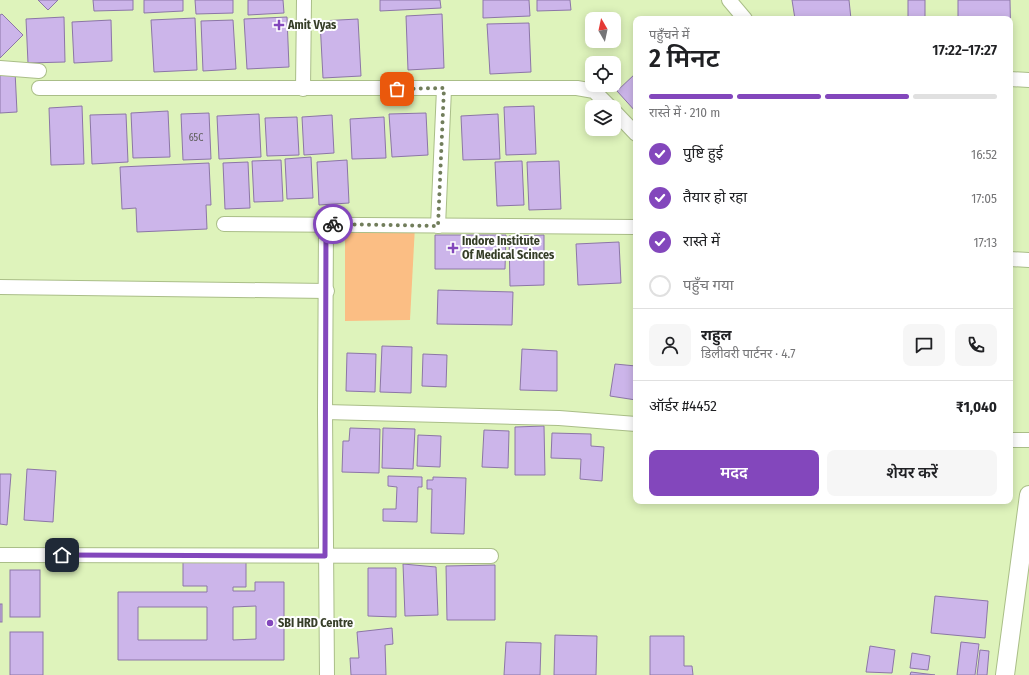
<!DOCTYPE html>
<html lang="hi">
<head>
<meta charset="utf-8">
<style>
  :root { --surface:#fff; --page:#f6f6f6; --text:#202124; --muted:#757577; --line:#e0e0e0; --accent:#8347bc }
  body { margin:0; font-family:"Fira Sans Condensed","Noto Sans Devanagari",sans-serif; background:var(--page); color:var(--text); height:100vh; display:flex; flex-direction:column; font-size:15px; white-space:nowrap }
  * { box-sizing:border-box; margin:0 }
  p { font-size:13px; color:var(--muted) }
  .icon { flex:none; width:22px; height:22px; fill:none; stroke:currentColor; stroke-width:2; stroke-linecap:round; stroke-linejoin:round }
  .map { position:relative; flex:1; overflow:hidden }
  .side { position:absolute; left:633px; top:16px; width:380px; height:488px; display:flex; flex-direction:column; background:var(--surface); border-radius:8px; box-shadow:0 2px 10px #0003 }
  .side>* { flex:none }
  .needle { width:26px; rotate:351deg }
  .tools { position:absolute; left:585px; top:12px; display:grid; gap:8px }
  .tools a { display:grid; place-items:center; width:36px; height:36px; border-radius:8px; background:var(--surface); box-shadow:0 2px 10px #0003; font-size:20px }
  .pin { position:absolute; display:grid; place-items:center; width:34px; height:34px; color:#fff; margin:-17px; border-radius:8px; box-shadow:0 2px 6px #0006 }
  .courier { position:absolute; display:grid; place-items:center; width:40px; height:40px; margin:-20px; border:3px solid #8347bc; border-radius:50%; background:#fff; color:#222; box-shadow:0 1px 5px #0007 }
  .headline em { font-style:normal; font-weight:600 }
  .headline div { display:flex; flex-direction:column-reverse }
  .headline { display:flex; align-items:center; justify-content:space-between; height:68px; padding:0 16px }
  h1 { font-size:26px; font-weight:600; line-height:30px }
  .bar { display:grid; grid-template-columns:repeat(4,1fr); gap:6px 4px; align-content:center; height:48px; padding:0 16px }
  .bar i { height:5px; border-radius:3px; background:var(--line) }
  .bar .on { background:var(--accent) }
  .bar p { grid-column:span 4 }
  .line { display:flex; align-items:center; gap:10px; padding:0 16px; border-top:1px solid var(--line) }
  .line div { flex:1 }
  .round { display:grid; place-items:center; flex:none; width:42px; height:42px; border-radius:8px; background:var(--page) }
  ol { padding:0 16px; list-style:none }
  li { display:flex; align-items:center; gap:12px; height:44px }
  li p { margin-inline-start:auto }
  li .icon { padding:4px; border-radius:50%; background:var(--accent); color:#fff; stroke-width:4 }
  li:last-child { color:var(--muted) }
  li i { width:22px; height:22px; border:2px solid var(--line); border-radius:50% }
  .cta { display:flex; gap:8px; margin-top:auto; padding:8px 16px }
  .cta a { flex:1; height:46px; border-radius:8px; background:var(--accent); color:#fff; font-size:16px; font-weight:600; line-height:46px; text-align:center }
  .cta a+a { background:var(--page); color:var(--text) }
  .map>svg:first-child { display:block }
</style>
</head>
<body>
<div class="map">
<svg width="1029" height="675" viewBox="0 0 1029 675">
  <rect width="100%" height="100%" fill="#def3bb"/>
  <polygon fill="#fbbe84" points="345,224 415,226 410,320 345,321"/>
  <g fill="#ccb5ea" stroke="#8c76a7" fill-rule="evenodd">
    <polygon points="38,0 58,0 48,10"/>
    <polygon points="93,0 133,0 133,10 94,11"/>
    <polygon points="144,0 183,0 183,11 144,13"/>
    <polygon points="195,0 233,0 233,13 196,14"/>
    <polygon points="248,0 283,0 284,13 248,15"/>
    <polygon points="380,0 440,0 441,8 380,11"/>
    <polygon points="483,0 529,0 530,16 483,18"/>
    <polygon points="537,0 570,0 571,10 537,11"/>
    <polygon points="792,0 849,0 851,19 795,19"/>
    <rect x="908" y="0" width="17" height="19"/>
    <polygon points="958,0 1010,0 1011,51 1010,19 958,19"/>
    <polygon points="2,14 23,35 0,58 0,15"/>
    <polygon points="442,14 444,68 408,70 406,16"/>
    <polygon points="64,17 65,62 28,63 26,19"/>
    <polygon points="287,17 289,67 247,69 244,19"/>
    <polygon points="195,18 197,70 154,72 151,20"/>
    <polygon points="358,19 361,76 323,78 320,21"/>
    <polygon points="111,20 112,61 74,63 72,22"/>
    <polygon points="233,20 236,69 203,71 201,21"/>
    <polygon points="529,23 531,72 490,74 487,24"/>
    <polygon points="15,71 17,112 0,113 0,72"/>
    <polygon points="636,73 636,112 617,91"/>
    <polygon points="82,106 84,164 51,165 49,108"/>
    <polygon points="534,106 536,154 506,155 504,107"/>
    <polygon points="168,111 170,157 133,158 131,113"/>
    <polygon points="209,113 211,159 183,160 181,114"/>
    <polygon points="426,113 428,155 392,157 389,114"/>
    <polygon points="126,114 128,162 92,164 90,115"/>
    <polygon points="259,114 261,157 219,159 217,116"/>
    <polygon points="498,114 500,159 463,160 461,116"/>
    <polygon points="332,115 334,153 304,155 302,117"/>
    <polygon points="297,117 299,155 267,156 265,118"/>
    <polygon points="384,117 386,158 352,159 350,119"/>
    <polygon points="311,157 313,198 287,199 285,159"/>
    <polygon points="281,160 283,201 254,202 252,161"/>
    <polygon points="347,160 349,203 319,205 317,162"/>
    <polygon points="522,161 524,205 497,206 495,162"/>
    <polygon points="559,161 561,209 529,210 527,162"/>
    <polygon points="248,162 250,208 225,209 223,163"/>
    <polygon points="209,163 211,205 206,205 207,229 137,232 136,208 122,209 120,167"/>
    <polygon points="435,235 506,235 505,269 435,269"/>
    <polygon points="544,235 544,285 510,286 509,236"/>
    <polygon points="619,242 621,283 578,285 576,244"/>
    <polygon points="438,290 513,292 512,325 437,324"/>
    <polygon points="382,346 412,347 411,393 380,392"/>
    <polygon points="522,349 557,351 557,391 520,390"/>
    <polygon points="347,353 376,354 375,392 346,391"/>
    <polygon points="423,354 447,355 446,387 422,386"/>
    <polygon points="615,364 636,366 636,400 610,396"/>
    <polygon points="544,426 545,475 515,475 515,427"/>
    <polygon points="350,428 380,429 379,473 342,472 343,441 349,441"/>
    <polygon points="383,428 415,429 413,469 382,468"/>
    <polygon points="484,430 509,431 508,468 482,467"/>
    <polygon points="552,433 591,434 591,446 604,447 602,481 580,479 581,459 551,458"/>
    <polygon points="418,435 441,436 440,467 417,466"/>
    <polygon points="27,469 56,471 53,522 24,520"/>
    <polygon points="0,474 11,474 7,525 0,524"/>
    <polygon points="388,476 422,477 422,487 418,487 417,522 383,521 383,509 396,509 397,487 388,486"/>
    <polygon points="433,477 466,478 464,534 431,533 432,489 427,489 427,480 433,480"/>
    <path d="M183,561L246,562V587H233V591H255V582H284V660H118V592H207V586H183ZM256,606V639L233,640V607ZM138,607H207V640H138Z"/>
    <polygon points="403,564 436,567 438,615 405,616"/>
    <polygon points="495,565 495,620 447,620 446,566"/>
    <polygon points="368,568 396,568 396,617 368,616"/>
    <rect x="10" y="570" width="30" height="47"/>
    <polygon points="935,596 988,601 985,638 931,633"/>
    <rect x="0" y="604" width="2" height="18"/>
    <polygon points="392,628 393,644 385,645 386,675 351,675 350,658 359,658 357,632"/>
    <rect x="10" y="632" width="33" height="43"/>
    <polygon points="555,635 597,636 596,675 554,675"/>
    <polygon points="650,636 684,636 684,666 692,666 693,675 650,675"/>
    <polygon points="506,642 541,643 540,675 504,675"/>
    <polygon points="961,642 979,644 975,675 957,675"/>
    <polygon points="870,646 895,650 892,673 866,672"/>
    <polygon points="980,650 989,651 987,675 977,675"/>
    <polygon points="912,653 930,656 928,670 910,668"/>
    <polygon points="911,672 935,675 910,675"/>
  </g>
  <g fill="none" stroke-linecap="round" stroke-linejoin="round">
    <g stroke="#aabe88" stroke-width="16">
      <g id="minor">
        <polyline points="729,0 745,19"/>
        <polyline points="0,68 39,71"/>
        <polyline points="1010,79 1029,80"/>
        <polyline points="39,88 577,88 594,91 610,107"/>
        <polyline points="303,89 304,0"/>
        <polyline points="614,111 636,134"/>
        <polyline points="224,224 636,227"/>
        <polyline points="326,224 325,412 327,675"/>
        <polyline points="438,226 444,89"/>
        <polyline points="1010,259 1029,260"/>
        <polyline points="0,287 327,291"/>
        <polyline points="325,412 559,418 636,424"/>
        <polyline points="1010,440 1029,440"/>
        <polyline points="0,555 491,556"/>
      </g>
    </g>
    <g stroke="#aabe88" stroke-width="20">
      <polyline id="tertiary" points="1005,675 1029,495"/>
    </g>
    <use href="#minor" stroke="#fff" stroke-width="14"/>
    <use href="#tertiary" stroke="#fff" stroke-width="18"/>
  </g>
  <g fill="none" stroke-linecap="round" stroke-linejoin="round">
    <polyline stroke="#717d5b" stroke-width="4" stroke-dasharray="0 7.2" points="333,224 438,226 444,88 397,89"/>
    <polyline stroke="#8347bc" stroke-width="5" points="62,555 325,556 326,224 333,224"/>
  </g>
  <g fill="#8347bc" stroke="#fff" stroke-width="1.5">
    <path d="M277 19h4v4h4v4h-4v4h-4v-4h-4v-4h4z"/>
    <path d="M451 242h4v4h4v4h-4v4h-4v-4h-4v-4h4z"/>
    <circle cx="270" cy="623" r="4"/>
  </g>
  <g text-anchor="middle" stroke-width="4" stroke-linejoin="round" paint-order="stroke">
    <g font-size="10" fill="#5c5c58">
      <text x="196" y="141">65C</text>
    </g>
    <g font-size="12" font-weight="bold" fill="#363e28" stroke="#fff" text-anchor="start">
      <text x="288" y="29">Amit Vyas</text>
      <text x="462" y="245">Indore Institute<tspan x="462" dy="14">Of Medical Scinces</tspan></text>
      <text x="278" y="627">SBI HRD Centre</text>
    </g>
  </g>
</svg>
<div class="tools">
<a><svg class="needle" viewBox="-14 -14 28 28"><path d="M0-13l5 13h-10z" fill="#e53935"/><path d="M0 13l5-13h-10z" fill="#757577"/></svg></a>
<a><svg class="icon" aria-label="locate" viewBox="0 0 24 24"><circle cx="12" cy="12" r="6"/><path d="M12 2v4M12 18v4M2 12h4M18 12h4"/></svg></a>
<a><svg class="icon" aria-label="layers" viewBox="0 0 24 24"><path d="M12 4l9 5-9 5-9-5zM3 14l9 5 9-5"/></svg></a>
</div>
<div class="pin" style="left:397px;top:89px;background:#ea580c"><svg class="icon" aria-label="bag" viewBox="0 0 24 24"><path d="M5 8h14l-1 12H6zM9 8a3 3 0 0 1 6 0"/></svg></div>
<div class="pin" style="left:62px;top:555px;background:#1f2937"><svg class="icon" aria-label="home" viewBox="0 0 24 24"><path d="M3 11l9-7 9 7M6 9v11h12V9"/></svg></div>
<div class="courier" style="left:333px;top:224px"><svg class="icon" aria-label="bike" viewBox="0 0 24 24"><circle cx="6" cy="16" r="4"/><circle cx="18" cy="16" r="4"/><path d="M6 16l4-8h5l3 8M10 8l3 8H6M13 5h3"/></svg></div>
<section class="side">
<div class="headline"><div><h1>2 मिनट</h1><p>पहुँचने में</p></div><em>17:22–17:27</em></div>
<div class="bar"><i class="on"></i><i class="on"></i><i class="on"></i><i></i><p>रास्ते में · 210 m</p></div>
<ol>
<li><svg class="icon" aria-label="check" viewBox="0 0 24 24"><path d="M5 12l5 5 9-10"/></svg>पुष्टि हुई<p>16:52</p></li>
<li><svg class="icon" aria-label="check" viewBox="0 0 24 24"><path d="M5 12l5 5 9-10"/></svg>तैयार हो रहा<p>17:05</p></li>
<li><svg class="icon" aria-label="check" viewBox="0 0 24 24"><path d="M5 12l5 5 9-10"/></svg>रास्ते में<p>17:13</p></li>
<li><i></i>पहुँच गया</li>
</ol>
<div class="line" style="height:72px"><a class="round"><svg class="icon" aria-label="person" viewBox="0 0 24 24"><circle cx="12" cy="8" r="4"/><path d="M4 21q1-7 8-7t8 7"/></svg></a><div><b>राहुल</b><p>डिलीवरी पार्टनर · 4.7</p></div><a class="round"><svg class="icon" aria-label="chat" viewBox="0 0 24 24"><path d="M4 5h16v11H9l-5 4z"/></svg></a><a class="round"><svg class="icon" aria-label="phone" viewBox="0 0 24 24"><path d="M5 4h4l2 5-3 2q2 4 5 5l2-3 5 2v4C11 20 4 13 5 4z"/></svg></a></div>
<div class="line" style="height:52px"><div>ऑर्डर #4452</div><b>₹1,040</b></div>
<div class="cta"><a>मदद</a><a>शेयर करें</a></div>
</section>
</div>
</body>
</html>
